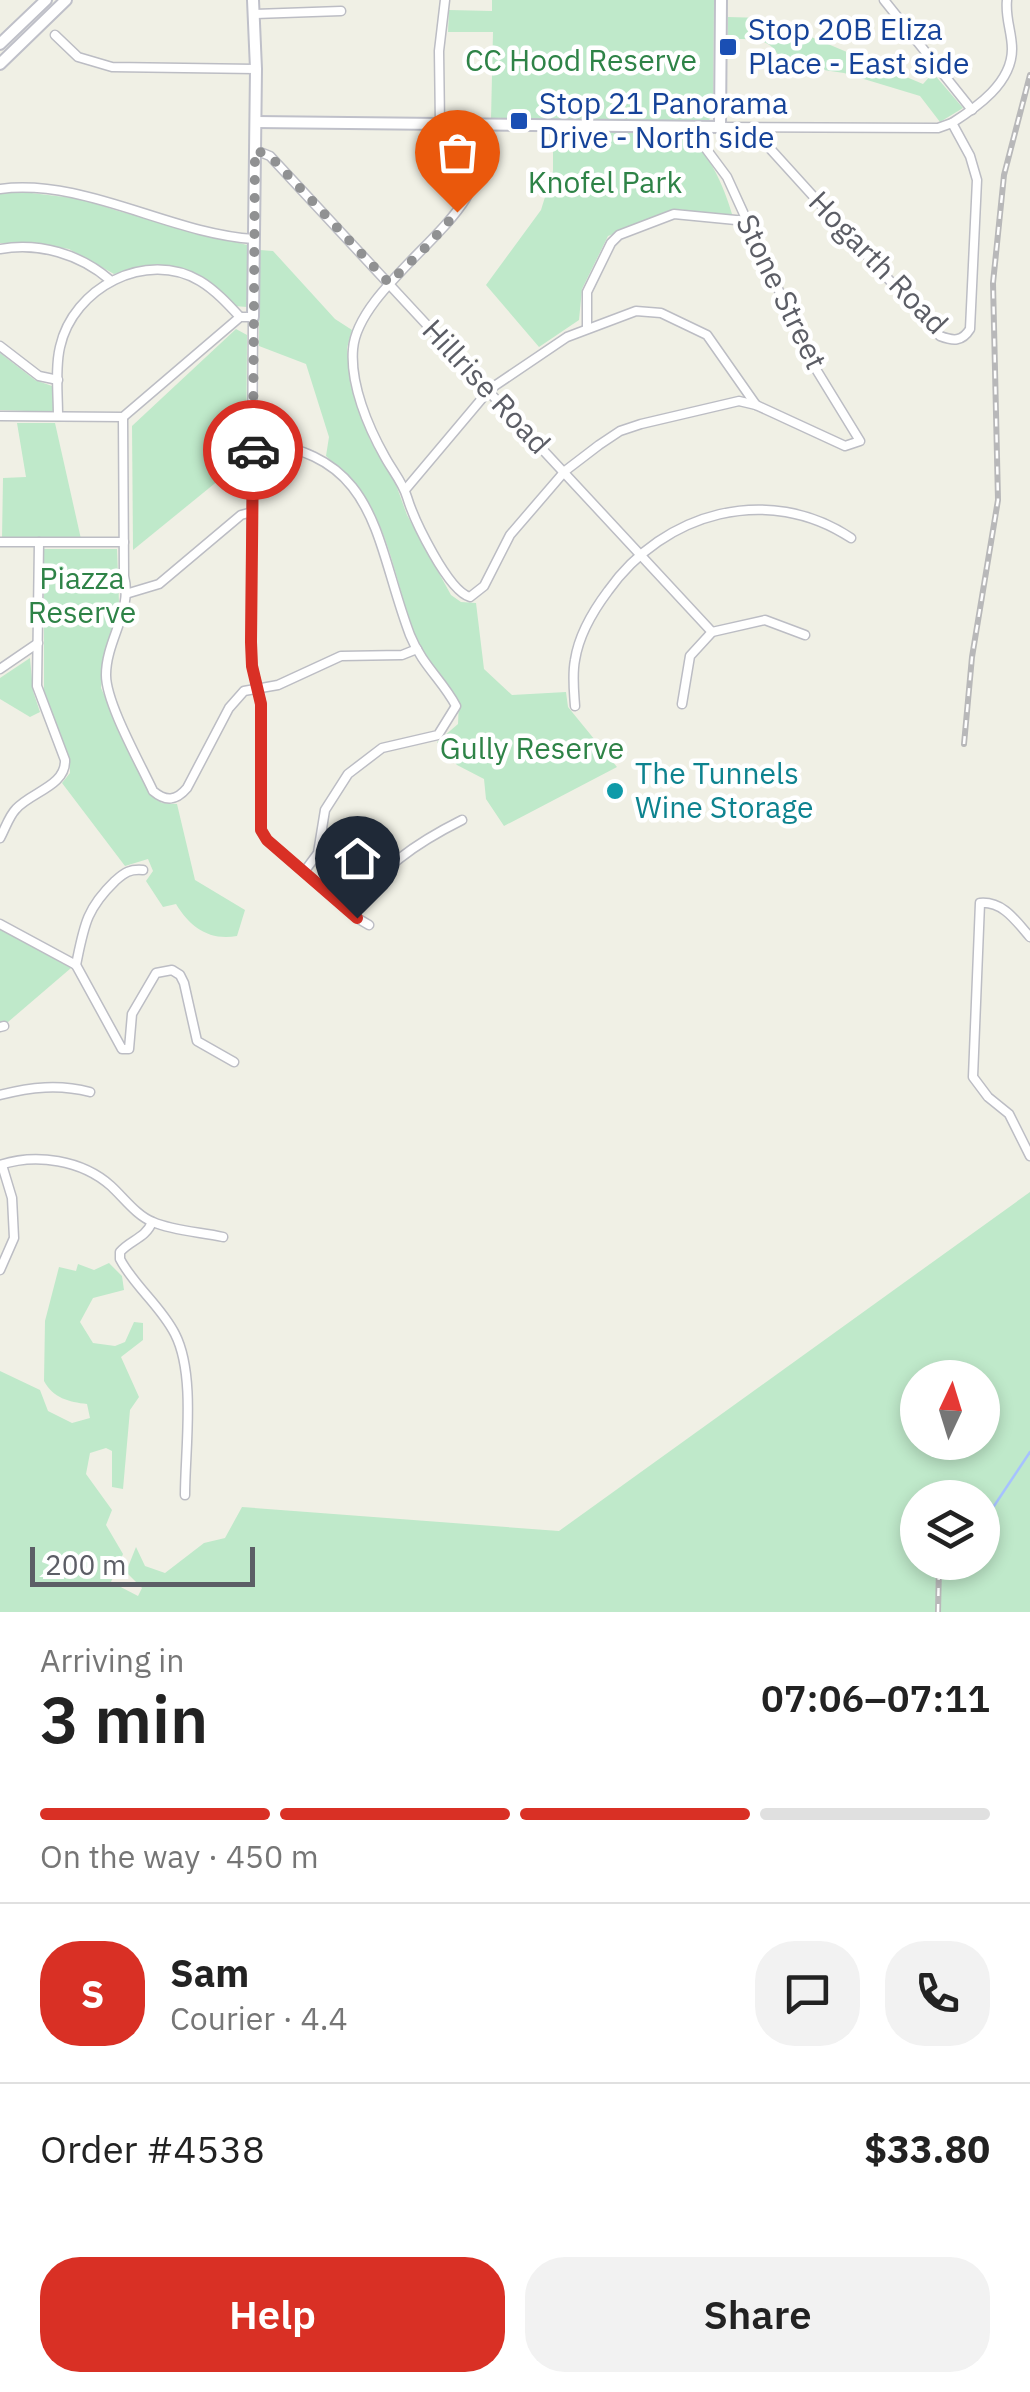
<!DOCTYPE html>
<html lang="en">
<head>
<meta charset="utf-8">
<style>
  :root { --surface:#fff; --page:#f2f2f2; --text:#222; --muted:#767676; --line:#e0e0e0; --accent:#d93025 }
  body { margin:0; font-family:"IBM Plex Sans",sans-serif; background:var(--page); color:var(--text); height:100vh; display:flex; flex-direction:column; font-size:38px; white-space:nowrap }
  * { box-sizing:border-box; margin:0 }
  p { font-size:32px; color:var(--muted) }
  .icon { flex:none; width:55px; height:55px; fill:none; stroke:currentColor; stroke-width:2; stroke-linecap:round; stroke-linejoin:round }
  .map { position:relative; height:1612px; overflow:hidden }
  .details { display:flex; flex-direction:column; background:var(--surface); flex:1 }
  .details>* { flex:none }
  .needle { width:65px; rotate:4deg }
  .tools { position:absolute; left:900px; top:1360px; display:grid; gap:20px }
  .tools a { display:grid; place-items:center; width:100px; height:100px; border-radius:50%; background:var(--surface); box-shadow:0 5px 15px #0003; font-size:50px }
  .scale { position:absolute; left:30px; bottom:25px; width:225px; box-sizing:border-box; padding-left:10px; border:5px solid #5c5e66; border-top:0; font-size:28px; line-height:35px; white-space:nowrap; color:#5c5e66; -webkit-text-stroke:8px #fff; paint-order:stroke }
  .pin { position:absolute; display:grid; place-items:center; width:85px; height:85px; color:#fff; margin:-102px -42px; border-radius:50% 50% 50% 0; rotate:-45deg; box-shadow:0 0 10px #0007 }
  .pin .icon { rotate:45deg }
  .courier { position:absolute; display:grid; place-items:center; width:100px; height:100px; margin:-50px; border:8px solid #d93025; border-radius:50%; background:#fff; color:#222; box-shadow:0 2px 12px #0007 }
  .headline em { font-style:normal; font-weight:600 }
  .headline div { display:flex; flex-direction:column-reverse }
  .headline { display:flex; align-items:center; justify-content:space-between; height:170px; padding:0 40px }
  h1 { font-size:65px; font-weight:600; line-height:75px }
  .bar { display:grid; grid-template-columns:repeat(4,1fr); gap:15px 10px; align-content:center; height:120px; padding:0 40px }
  .bar i { height:12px; border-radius:8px; background:var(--line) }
  .bar .on { background:var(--accent) }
  .bar p { grid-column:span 4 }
  .line { display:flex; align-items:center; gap:25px; padding:0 40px; border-top:2px solid var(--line) }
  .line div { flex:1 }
  .round { display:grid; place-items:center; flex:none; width:105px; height:105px; border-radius:40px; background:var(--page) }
  .cta { display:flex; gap:20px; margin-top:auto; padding:20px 40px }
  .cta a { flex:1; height:115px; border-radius:40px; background:var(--accent); color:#fff; font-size:40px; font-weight:600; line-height:115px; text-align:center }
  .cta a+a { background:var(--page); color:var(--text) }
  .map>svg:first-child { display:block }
</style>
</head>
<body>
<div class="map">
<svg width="1030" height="1612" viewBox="0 0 1030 1612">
  <rect width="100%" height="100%" fill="#f0f0e5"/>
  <g fill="#bfe9ca" fill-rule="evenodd">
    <polygon points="492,0 714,0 713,116 707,122 491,119 493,32 448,32 449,10 492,11"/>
    <path d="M728,17L766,18L923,84L933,73L963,108L940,122L920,96L844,73L783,64C770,35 757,40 728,39Z"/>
    <path d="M674,131C707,141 724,187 733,217L678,209L608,236L582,289L579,320L539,347L486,285L541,210L553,171V132Z"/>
    <polygon points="15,191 81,199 118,211 247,245 247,307 234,306 200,277 178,268 147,267 114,274 69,249 33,243 0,243 0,193"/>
    <path d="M260,250L273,251L335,319L352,330L347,348L351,386L370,440L395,482L407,515L451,595L461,602L476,603L484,669L512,695L566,692L568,707L617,767L504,826L486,799L484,779L457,765L437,742L458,724L459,701C400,646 406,575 372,509C362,488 343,472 326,456L329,437L306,364L259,346Z"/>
    <polygon points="236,329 247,335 246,458 133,550 132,426"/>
    <polygon points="0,353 35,380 52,386 54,412 0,410"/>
    <polygon points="17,423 55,423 81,539 2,539 3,478 26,477"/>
    <path d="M44,549H117L119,603L103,663L101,688L150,795L162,803L177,804L195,880L245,910L237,936C209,941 190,927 176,904L163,907L146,881L153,871L148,859L125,866L62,783L70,773V762L44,690Z"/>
    <polygon points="30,658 33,691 40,712 30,717 0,699 0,678"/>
    <polygon points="0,929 71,968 8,1022 0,1023"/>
    <path d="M1030,1192V1612H0V1371L40,1390L48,1411L72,1423L90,1418L87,1404C69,1402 53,1398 44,1381L45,1321L59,1267L76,1271L78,1264L94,1270L109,1263L122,1276L124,1290L93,1298L80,1322L93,1343L115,1346L125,1342L134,1322L143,1323V1340L121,1357L139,1397L130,1410L123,1489L112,1487V1451L106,1448L90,1453L86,1474L112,1510L106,1525L123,1554L111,1582L138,1596L142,1588L126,1572L136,1547L145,1566L165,1573L204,1543L225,1538L242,1507L559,1531ZM918,1378H982V1442H918ZM918,1498H982V1562H918Z"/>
  </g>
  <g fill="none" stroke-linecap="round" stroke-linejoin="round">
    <polyline stroke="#a6c2ff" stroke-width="2.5" points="982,1524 1030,1452"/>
    <g stroke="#bcbdc4" stroke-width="11">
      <g id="street">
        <polyline points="884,0 972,110"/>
        <polyline points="255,14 341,11"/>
        <polyline points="55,35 78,57 112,67 256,69"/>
        <polyline points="440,125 439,51 445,0"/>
        <path d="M484,125C480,149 479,177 466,198C439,243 357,298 353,349C350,384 368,427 385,457C392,470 403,483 407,497C414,520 448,591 470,597L484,586L510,535L565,471L599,445L620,431L641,424L739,401L756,405L845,446L860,441L811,361L727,177L701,142L700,127"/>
        <polyline points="720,127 938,128 952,123"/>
        <path d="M762,128L765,143L940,336C953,341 962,342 970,329L977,180L970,156L952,123C977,107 1012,83 1012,49C1012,32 1005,18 1007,0"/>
        <polyline points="255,150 270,156 712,632"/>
        <path d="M0,189C85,178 170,234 254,239"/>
        <path d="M0,249C39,242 80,254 110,280"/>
        <polyline points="587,328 587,292 611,243 619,235 674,214 746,221"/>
        <polyline points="0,346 39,376 58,380"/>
        <polyline points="0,416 123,417 240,317 253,317 251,642 252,666 261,703 261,831 267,840 357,918 369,925"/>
        <path d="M58,416C58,394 55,368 60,347C73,288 146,249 200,281C215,290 228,304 240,317"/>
        <path d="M123,417L124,576C133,611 106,640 106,675C106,703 140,763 153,791C166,802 176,801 187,788L229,708L244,691L278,685L341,656L402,655L417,649"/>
        <path d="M253,442C379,452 374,540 410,635C422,665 443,681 456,706L438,735L382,748L348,774L325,810L318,853L304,872"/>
        <polyline points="405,490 490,389 567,337 636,311 661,313 707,335 756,405"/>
        <polyline points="0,542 124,542"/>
        <polyline points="129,593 159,584 241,515 252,512"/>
        <polyline points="0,669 38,643"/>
        <polyline points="682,704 690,656 712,632 765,620 805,635"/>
        <path d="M575,706C574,691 572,675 575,660C579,634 593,611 608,591C664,512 768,483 851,538"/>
        <path d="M0,838C5,829 9,816 16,809C31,792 66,786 65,760L37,686L39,542"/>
        <path d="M347,910C385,867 410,846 462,820"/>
        <polyline points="0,924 76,965 122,1049 129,1049 132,1014 156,973 172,970 180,975 184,983 197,1041 234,1062"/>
        <path d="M1030,937C1016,921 1003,901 980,903L973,1077L988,1097L1009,1114L1030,1156"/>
        <path d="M76,965C84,926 86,909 115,881C125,872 130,869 143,870"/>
        <polyline points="0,1027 4,1026"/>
        <path d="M0,1095C31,1087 59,1084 90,1092"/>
        <path d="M0,1165C36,1153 82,1160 111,1186C124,1198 137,1216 153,1222C174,1231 201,1232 223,1237"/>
        <path d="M152,1222C146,1238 130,1240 120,1252V1259C134,1286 161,1306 175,1334C196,1375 185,1449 185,1495"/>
        <polyline points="0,1270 14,1238 12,1198 2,1165"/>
      </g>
    </g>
    <g stroke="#bfc0c9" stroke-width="14">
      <g id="secondary">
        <polyline points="253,0 256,69 253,317"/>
        <polyline points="0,44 46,0"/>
        <polyline points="0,64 66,0"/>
        <polyline points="256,122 720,127 721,0"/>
      </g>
    </g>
    <use href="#street" stroke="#fff" stroke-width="8"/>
    <use href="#secondary" stroke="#fff" stroke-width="10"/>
    <g stroke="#b8b8b9" stroke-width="6">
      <g id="rail">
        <polyline points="964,744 972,657 998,500 993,283 1004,175 1030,75"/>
        <polyline points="938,1612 939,1567"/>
      </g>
    </g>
    <use href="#rail" stroke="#fff" stroke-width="2.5" stroke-dasharray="8" stroke-linecap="butt"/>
  </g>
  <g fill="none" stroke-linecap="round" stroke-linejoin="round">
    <polyline stroke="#909192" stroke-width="10" stroke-dasharray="0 18" points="253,450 255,150 270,156 389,283 428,245 457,212"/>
    <polyline stroke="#d93025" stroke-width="12" points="253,450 251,642 252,666 261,704 261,830 267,840 357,918"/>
  </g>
  <g fill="#1a4fb4" stroke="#fff" stroke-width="4">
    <rect x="718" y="37" width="20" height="20" rx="5"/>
    <rect x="509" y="111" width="20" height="20" rx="5"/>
  </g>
  <circle fill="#0f9aa8" stroke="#fff" stroke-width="4" cx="615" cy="791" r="10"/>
  <g text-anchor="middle" stroke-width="9" stroke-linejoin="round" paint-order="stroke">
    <g font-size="30" fill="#164399" stroke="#fff" text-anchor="start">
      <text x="748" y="40">Stop 20B Eliza<tspan x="748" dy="34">Place - East side</tspan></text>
      <text x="539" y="114">Stop 21 Panorama<tspan x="539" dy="34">Drive - North side</tspan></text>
    </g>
    <g font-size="30" fill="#2e8347" stroke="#fff">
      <text x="581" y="71">CC Hood Reserve</text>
      <text x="605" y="193">Knofel Park</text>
      <text x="82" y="589">Piazza<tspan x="82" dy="34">Reserve</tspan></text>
      <text x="532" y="759">Gully Reserve</text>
    </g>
    <g font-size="30" fill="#5c5e66" stroke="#fff">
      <text transform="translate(878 263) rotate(46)" y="10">Hogarth Road</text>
      <text transform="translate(781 292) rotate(64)" y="10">Stone Street</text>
      <text transform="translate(486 387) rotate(47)" y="10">Hillrise Road</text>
    </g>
    <g font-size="30" fill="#0d838f" stroke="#fff" text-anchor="start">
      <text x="635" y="784">The Tunnels<tspan x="635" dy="34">Wine Storage</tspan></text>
    </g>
  </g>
</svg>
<div class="tools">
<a><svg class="needle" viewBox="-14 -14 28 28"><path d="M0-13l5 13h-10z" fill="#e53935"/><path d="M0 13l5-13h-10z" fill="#767676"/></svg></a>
<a><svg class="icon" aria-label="layers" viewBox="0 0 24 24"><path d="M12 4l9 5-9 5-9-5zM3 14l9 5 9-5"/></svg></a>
</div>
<div class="scale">200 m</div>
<div class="pin" style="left:457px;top:212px;background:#ea580c"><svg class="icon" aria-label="bag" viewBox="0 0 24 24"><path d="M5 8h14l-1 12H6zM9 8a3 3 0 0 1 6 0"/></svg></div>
<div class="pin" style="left:357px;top:918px;background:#1f2937"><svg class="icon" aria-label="home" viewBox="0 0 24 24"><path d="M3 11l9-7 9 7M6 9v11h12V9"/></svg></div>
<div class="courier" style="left:253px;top:450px"><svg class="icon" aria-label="car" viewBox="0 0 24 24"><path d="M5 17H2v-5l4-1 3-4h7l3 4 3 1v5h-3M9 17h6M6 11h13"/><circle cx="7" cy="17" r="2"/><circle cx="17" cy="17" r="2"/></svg></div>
</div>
<section class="details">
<div class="headline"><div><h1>3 min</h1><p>Arriving in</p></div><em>07:06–07:11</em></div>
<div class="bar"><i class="on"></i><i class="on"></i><i class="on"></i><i></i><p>On the way · 450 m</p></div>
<div class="line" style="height:180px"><b class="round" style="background:var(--accent);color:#fff">S</b><div><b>Sam</b><p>Courier · 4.4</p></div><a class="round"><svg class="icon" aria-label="chat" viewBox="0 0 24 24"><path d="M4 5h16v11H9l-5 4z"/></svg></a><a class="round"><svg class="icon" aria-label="phone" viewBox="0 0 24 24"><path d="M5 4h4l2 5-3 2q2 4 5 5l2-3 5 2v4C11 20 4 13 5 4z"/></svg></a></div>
<div class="line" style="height:130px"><div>Order #4538</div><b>$33.80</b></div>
<div class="cta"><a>Help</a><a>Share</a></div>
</section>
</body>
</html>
